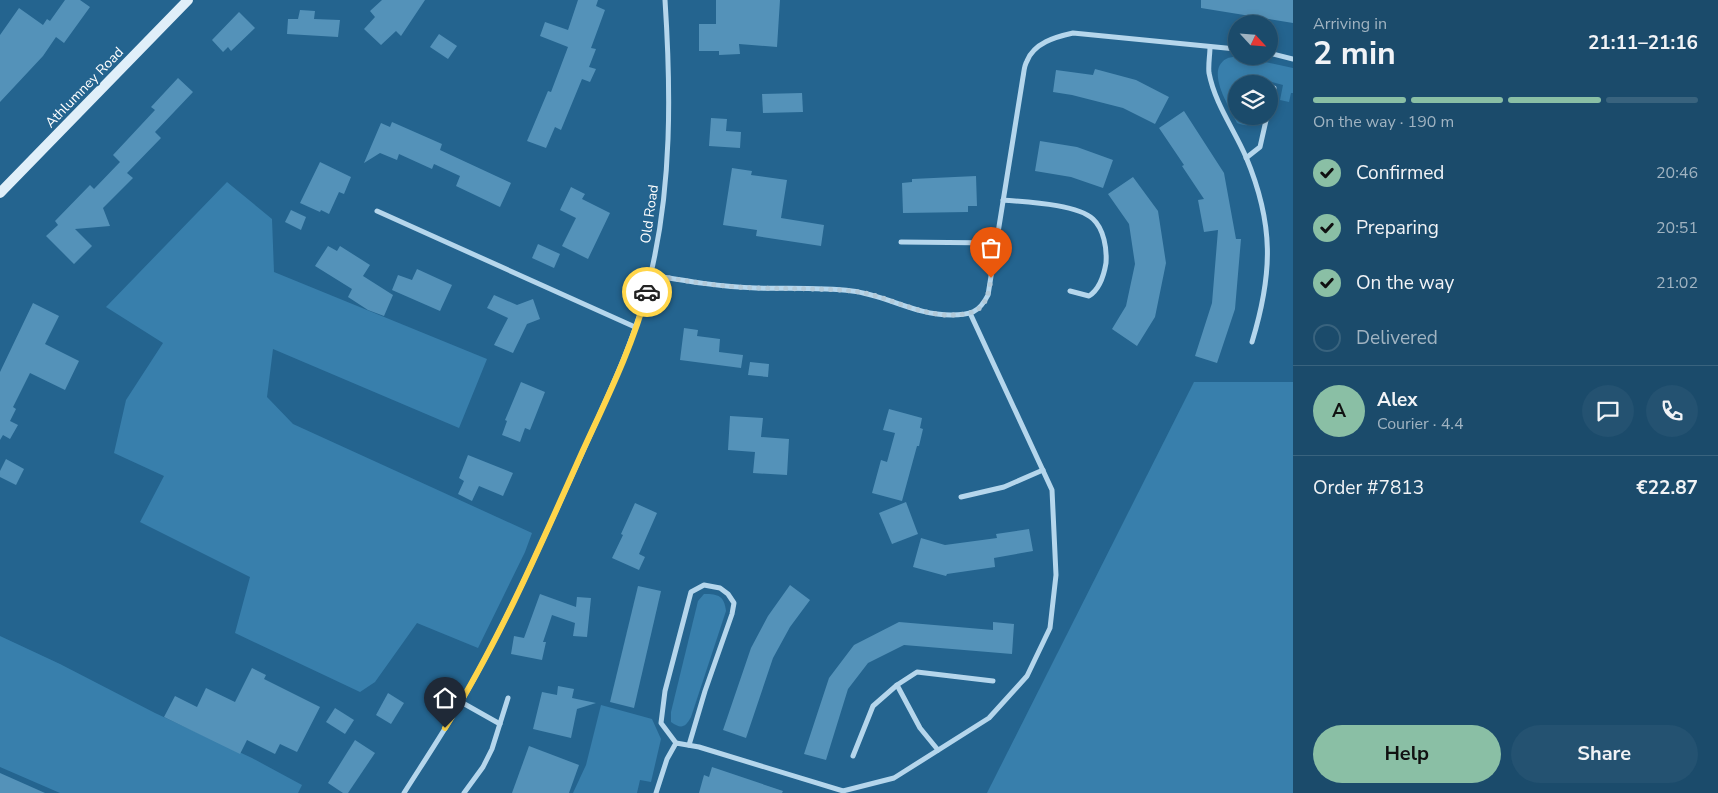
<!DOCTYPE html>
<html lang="en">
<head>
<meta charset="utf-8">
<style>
  :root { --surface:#1b4b6b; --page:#245271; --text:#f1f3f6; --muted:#a0b3c1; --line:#39637e; --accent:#8abfa5 }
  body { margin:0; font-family:"Nunito Sans",sans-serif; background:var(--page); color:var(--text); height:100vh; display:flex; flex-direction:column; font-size:19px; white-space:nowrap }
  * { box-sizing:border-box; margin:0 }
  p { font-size:16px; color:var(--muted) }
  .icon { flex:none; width:28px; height:28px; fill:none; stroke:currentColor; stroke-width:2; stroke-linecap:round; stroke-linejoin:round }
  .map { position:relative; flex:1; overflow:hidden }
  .panel { display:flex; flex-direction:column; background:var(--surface); width:425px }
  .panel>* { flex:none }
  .needle { width:32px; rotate:116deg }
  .tools { position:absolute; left:1228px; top:15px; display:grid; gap:10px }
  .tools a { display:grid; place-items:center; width:50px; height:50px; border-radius:50%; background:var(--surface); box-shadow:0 2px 8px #0003,0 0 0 1px var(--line); font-size:25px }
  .pin { position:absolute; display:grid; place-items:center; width:42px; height:42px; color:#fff; margin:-51px -21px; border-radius:50% 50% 50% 0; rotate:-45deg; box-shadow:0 0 5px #0007 }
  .pin .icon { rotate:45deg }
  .courier { position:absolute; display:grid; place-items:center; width:50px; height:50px; margin:-25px; border:4px solid #ffd54a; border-radius:50%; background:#fff; color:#222; box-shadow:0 1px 6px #0007 }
  .overview em { font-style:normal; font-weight:700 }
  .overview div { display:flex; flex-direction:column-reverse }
  .overview { display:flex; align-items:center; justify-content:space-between; height:85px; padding:0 20px }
  h1 { font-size:32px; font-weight:700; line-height:38px }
  .bar { display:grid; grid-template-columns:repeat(4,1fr); gap:8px 5px; align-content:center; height:60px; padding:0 20px }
  .bar i { height:6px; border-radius:4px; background:var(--line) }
  .bar .current { background:var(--accent) }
  .bar p { grid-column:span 4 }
  .line { display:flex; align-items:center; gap:12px; padding:0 20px; border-top:1px solid var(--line) }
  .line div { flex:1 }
  .round { display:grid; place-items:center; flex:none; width:52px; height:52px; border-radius:26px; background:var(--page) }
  ol { padding:0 20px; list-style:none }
  li { display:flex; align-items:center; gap:15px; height:55px }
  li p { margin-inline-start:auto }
  li .icon { padding:5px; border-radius:50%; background:var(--accent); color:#111; stroke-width:4 }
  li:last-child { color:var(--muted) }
  li i { width:28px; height:28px; border:2px solid var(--line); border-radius:50% }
  .cta { display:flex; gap:10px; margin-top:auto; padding:10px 20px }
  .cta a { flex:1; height:58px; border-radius:30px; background:var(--accent); color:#111; font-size:20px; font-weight:700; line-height:58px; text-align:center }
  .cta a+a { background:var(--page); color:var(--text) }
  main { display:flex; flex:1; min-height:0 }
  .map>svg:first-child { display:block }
</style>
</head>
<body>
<main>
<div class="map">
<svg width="1293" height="793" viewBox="0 0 1293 793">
  <rect width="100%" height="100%" fill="#24648f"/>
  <g fill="#387fac">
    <path d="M1238,56L1293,68V93H1291L1289,102L1280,100L1283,85L1250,76L1248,84H1236V116H1258C1253,126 1247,127 1237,123C1230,108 1205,71 1226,59C1229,57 1234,57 1238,56Z"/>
    <polygon points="227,182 272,219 274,272 487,359 459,428 273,349 267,397 293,424 532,533 525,552 478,648 417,623 375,682 360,692 235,633 250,577 140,522 164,476 114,453 126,400 163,343 106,307"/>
    <polygon points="1194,382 1293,382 1293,793 987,793"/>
    <path d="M704,594C719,594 724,596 726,611L691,717C685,728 681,729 671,722V712L698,601Z"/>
    <polygon points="0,636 60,664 155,713 252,758 302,785 298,793 60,793 0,767"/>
    <polygon points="601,705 652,719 661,739 651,782 640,780 637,793 573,793 586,765"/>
  </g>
  <g fill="#5492b9">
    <polygon points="65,0 80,0 90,7 64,43 56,37 43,56 0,102 0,35 19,8 43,25 47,19 50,21"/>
    <polygon points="382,0 425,0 401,36 396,31 381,45 364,29 375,17 370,11"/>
    <polygon points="578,0 598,0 596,6 605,10 591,48 596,49 589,67 596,69 590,82 582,79 561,130 555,127 546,148 527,141 548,91 551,92 568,47 540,36 545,22 568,30"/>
    <polygon points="716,0 780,0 777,47 739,44 740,54 719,55 719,51 699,51 699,24 716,24"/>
    <polygon points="1201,0 1293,0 1293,23 1201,8"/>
    <polygon points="300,10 315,11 314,19 340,20 338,37 287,34 288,19 298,19"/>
    <polygon points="239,12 255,28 231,51 228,47 223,52 212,40"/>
    <polygon points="439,34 457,46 448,59 430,47"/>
    <polygon points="1095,69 1136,80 1169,97 1155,124 1123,108 1072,95 1053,92 1056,70 1093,75"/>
    <polygon points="178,78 193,92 155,132 161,138 127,173 133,178 103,208 110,226 75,229 92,246 74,264 46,236 58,225 55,221 90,185 94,189 120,162 113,155 155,110 151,107"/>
    <polygon points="802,93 803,112 763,113 762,94"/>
    <polygon points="1184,111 1224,173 1236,239 1241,239 1235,309 1217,363 1195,356 1212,303 1218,230 1204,232 1198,200 1204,199 1182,166 1184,165 1159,128"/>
    <polygon points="711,118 727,119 726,131 741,132 740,148 709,146"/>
    <polygon points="392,122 442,144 440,150 511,183 500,207 456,186 460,176 434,164 432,169 399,154 397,160 380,153 364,163 381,123 390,127"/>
    <polygon points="1040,141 1077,147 1113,160 1103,188 1071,177 1035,171"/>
    <polygon points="320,162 351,177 344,194 339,192 329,214 321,210 320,212 300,203"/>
    <polygon points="732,168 752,171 751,175 787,180 781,218 824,225 821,246 756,236 757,230 723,225"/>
    <polygon points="976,176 977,206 968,206 968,212 903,213 902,183 912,182 912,179"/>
    <polygon points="1133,177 1158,211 1166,263 1155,317 1137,346 1112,329 1126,306 1135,264 1129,224 1108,194"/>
    <polygon points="571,187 585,194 582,199 610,213 588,259 562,246 576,218 560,210"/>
    <polygon points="291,210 306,217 301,230 285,222"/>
    <polygon points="538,244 560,254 554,268 532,258"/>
    <polygon points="328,246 337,251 340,246 370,265 363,276 393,295 384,316 368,310 348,297 352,289 315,266"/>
    <polygon points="417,269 452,285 440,311 392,290 398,275 412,280"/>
    <polygon points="494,295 517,305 533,299 540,319 527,324 513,353 494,345 508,318 487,308"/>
    <polygon points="33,303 59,316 45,344 79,361 65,390 30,373 13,407 16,409 10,421 18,425 10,439 3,435 0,440 0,372"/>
    <polygon points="684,328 698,330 697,336 720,339 719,352 743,355 741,368 680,360"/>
    <polygon points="750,362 769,364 768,377 748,375"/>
    <polygon points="521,382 545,392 530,430 525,428 520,442 502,435 507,421 505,420"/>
    <polygon points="889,409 922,418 920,428 923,429 919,446 917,446 902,501 872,493 881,460 887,462 895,433 883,430"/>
    <polygon points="730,416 763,418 761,437 789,439 787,475 753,473 755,452 728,450"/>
    <polygon points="468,455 513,473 503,496 479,486 472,501 458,494 464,481 459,478"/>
    <polygon points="6,459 24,469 16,485 0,477 0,471"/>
    <polygon points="906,502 918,534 892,544 879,513"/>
    <polygon points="635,503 657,513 639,554 645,557 639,570 612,558 623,535 621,534"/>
    <polygon points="1029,529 1033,551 994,558 995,567 947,574 946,576 913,567 921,538 945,545 997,538 996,534"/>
    <polygon points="790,585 810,600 790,627 773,658 746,738 723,730 751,648 768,616"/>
    <polygon points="638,586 661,591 634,708 610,702"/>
    <polygon points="540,594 576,607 577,597 591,598 587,637 573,636 575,623 552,615 543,642 546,642 542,660 511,654 514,636 524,638"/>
    <polygon points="899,622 993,630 993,622 1014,624 1012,654 904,645 868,663 848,689 826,760 804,754 829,678 854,645"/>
    <polygon points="252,668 266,675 264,679 320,707 297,752 280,744 275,754 247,740 240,754 164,717 175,696 197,707 206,688 235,702"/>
    <polygon points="558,686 574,689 572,698 596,703 577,709 571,738 533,729 542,692 557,695"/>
    <polygon points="388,693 404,703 391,724 376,715"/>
    <polygon points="335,708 354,720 345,734 326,722"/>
    <polygon points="355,740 375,753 348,793 343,793 328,783"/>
    <polygon points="529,746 579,765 569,793 512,793"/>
    <polygon points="712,767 783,791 782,793 699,793 704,775 709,777"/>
    <polygon points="0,773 45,793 0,793"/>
  </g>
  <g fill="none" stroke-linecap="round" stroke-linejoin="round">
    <g stroke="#b5d6ec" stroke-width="5">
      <path d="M1210,47C1210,55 1208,65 1209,73C1215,104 1234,129 1246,157C1274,224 1273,273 1252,342"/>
      <polyline points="1269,53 1293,59"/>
      <polyline points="1269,109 1274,88"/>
      <polyline points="1246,158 1260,147 1267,116"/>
      <path d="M1003,200C1026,202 1077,204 1093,219C1104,229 1107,249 1106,263C1104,275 1100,289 1089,296L1070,291"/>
      <polyline points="377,211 635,327"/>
      <polyline points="901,242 996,243"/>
      <path d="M651,275C686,281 721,287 756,288C788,289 820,287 852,291C886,295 915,315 951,315C970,315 979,313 988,295L1023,77C1024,72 1024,66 1027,61C1034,43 1055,37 1073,33L1236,49"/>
      <polyline points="961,497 1004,487 1043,470"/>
      <polyline points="897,685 920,728 938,750"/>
      <polyline points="461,702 500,724"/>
      <polyline points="676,743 661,723 665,691 691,592 704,585 720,588 728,594 734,603 732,614 705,691 689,745"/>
      <polyline points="853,756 873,706 897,685 917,672 993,681"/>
      <path d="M404,793C423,763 443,733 461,702C506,624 542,542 579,460C605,401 636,340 650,277C672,187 671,92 665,0"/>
      <polyline points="464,793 483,767 492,749 508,698"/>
      <polyline points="656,793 667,759 676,743 699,747 843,791 894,778 989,718 1027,676 1050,628 1056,575 1052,490 970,313"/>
    </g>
    <polyline stroke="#e0eff9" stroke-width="10" points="0,193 188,0"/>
  </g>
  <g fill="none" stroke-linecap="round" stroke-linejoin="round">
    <path stroke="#b2c9d8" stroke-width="5" stroke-dasharray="0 9" d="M647,292L651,275C686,281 721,287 756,288C788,289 819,288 851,291C891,294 925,323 969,313C986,310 989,293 991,278"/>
    <path stroke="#ffd54a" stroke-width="6" d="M445,728C498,643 539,549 580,457C604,404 632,349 647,292"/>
  </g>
  <g text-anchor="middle" stroke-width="4" stroke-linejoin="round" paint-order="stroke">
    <g font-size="14" fill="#fff" stroke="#24648f">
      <text transform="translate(84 87) rotate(-46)" y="5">Athlumney Road</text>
      <text transform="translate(649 214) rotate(-82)" y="5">Old Road</text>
    </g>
  </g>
</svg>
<div class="tools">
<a><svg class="needle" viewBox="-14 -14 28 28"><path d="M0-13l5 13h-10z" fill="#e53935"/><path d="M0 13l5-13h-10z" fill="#a0b3c1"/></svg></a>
<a><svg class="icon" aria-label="layers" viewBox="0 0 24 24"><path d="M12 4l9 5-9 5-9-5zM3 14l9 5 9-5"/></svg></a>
</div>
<div class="pin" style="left:991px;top:278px;background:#ea580c"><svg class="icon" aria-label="bag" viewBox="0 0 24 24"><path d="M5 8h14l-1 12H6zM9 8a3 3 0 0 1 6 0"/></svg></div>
<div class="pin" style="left:445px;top:728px;background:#1f2937"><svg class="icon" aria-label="home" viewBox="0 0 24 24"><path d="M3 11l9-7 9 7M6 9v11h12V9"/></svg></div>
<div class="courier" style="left:647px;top:292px"><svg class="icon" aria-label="car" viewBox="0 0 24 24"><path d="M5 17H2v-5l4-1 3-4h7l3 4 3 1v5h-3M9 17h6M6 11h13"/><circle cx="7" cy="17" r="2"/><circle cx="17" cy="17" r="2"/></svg></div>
</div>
<section class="panel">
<div class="overview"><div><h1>2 min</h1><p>Arriving in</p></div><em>21:11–21:16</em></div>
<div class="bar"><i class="current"></i><i class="current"></i><i class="current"></i><i></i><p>On the way · 190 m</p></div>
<ol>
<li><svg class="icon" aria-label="check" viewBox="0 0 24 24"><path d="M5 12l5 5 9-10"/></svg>Confirmed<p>20:46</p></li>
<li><svg class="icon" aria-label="check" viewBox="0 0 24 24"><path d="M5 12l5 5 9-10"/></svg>Preparing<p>20:51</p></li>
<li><svg class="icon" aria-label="check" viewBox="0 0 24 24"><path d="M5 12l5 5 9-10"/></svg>On the way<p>21:02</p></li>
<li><i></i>Delivered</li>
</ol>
<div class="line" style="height:90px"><b class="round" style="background:var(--accent);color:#111">A</b><div><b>Alex</b><p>Courier · 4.4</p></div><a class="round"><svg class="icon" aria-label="chat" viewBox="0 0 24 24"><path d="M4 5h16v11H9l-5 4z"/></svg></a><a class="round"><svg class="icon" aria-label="phone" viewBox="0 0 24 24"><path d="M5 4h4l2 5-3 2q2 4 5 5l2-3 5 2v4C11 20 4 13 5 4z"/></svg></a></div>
<div class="line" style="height:65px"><div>Order #7813</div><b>€22.87</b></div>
<div class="cta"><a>Help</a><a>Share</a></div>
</section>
</main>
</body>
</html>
